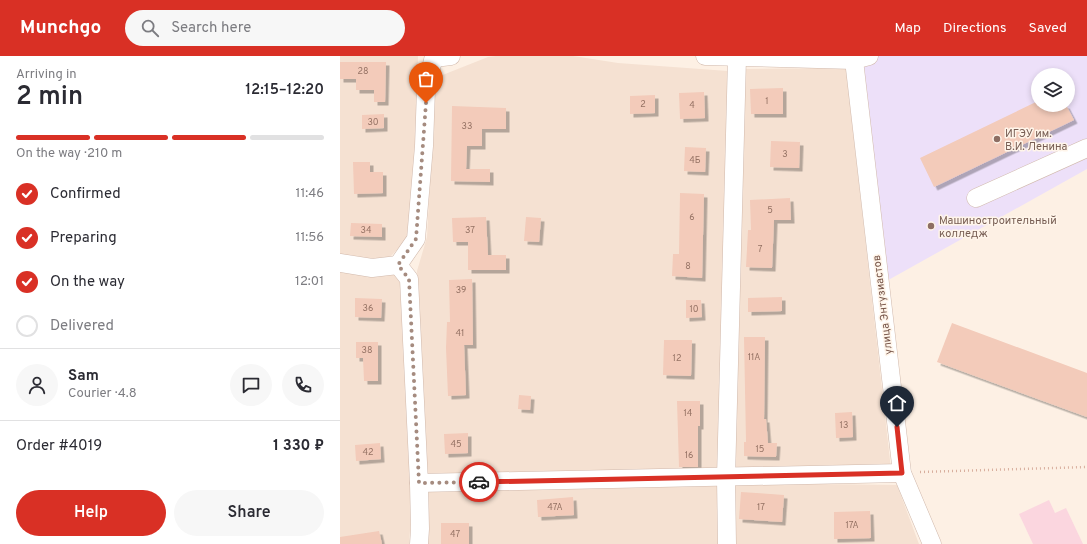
<!DOCTYPE html>
<html lang="en">
<head>
<meta charset="utf-8">
<style>
  :root { --surface:#fff; --page:#f7f7f7; --text:#2b2b33; --muted:#7c7c81; --line:#e1e1e2; --accent:#d93025 }
  body { margin:0; font-family:Overpass,sans-serif; background:var(--page); color:var(--text); height:100vh; display:flex; flex-direction:column; font-size:15px; white-space:nowrap }
  * { box-sizing:border-box; margin:0 }
  p { font-size:13px; color:var(--muted) }
  .icon { flex:none; width:22px; height:22px; fill:none; stroke:currentColor; stroke-width:2; stroke-linecap:round; stroke-linejoin:round }
  .map { position:relative; flex:1; overflow:hidden }
  .drawer { display:flex; flex-direction:column; background:var(--surface); width:340px }
  .drawer>* { flex:none }
  .buttons { position:absolute; left:691px; top:12px; display:grid; gap:8px }
  .buttons a { display:grid; place-items:center; width:44px; height:44px; border-radius:50%; background:var(--surface); box-shadow:0 2px 6px #0003; font-size:20px }
  .pin { position:absolute; display:grid; place-items:center; width:34px; height:34px; color:#fff; margin:-41px -17px; border-radius:50% 50% 50% 0; rotate:-45deg; box-shadow:0 0 4px #0007 }
  .pin .icon { rotate:45deg }
  .courier { position:absolute; display:grid; place-items:center; width:40px; height:40px; margin:-20px; border:3px solid #d93025; border-radius:50%; background:#fff; color:#222; box-shadow:0 1px 5px #0007 }
  .head em { font-style:normal; font-weight:600 }
  .head div { display:flex; flex-direction:column-reverse }
  .head { display:flex; align-items:center; justify-content:space-between; height:68px; padding:0 16px }
  h1 { font-size:26px; font-weight:600; line-height:30px }
  .bar { display:grid; grid-template-columns:repeat(4,1fr); gap:6px 4px; align-content:center; height:48px; padding:0 16px }
  .bar i { height:5px; border-radius:3px; background:var(--line) }
  .bar .current { background:var(--accent) }
  .bar p { grid-column:span 4 }
  .line { display:flex; align-items:center; gap:10px; padding:0 16px; border-top:1px solid var(--line) }
  .line div { flex:1 }
  .round { display:grid; place-items:center; flex:none; width:42px; height:42px; border-radius:21px; background:var(--page) }
  ol { padding:0 16px; list-style:none }
  li { display:flex; align-items:center; gap:12px; height:44px }
  li p { margin-inline-start:auto }
  li .icon { padding:4px; border-radius:50%; background:var(--accent); color:#fff; stroke-width:4 }
  li:last-child { color:var(--muted) }
  li i { width:22px; height:22px; border:2px solid var(--line); border-radius:50% }
  .action { display:flex; gap:8px; margin-top:auto; padding:8px 16px }
  .action a { flex:1; height:46px; border-radius:24px; background:var(--accent); color:#fff; font-size:16px; font-weight:600; line-height:46px; text-align:center }
  .action a+a { background:var(--page); color:var(--text) }
  header { display:flex; align-items:center; gap:24px; box-sizing:border-box; height:56px; padding:0 20px; background:var(--accent); color:#fff }
  header strong { font-size:19px }
  nav { display:flex; gap:22px; margin-inline-start:auto; font-size:14px }
  .search { width:280px; height:36px; background:var(--page); display:flex; align-items:center; gap:10px; box-sizing:border-box; padding:0 14px; border-radius:22px; color:var(--muted); font-size:15px }
  main { display:flex; flex:1; min-height:0 }
  .map>svg:first-child { display:block }
</style>
</head>
<body>
<header>
<strong>Munchgo</strong>
<div class="search"><svg class="icon" aria-label="search" viewBox="0 0 24 24"><circle cx="10" cy="10" r="6"/><path d="M15 15l6 6"/></svg>Search here</div>
<nav><a>Map</a><a>Directions</a><a>Saved</a></nav>
</header>
<main>
<section class="drawer">
<div class="head"><div><h1>2 min</h1><p>Arriving in</p></div><em>12:15–12:20</em></div>
<div class="bar"><i class="current"></i><i class="current"></i><i class="current"></i><i></i><p>On the way · 210 m</p></div>
<ol>
<li><svg class="icon" aria-label="check" viewBox="0 0 24 24"><path d="M5 12l5 5 9-10"/></svg>Confirmed<p>11:46</p></li>
<li><svg class="icon" aria-label="check" viewBox="0 0 24 24"><path d="M5 12l5 5 9-10"/></svg>Preparing<p>11:56</p></li>
<li><svg class="icon" aria-label="check" viewBox="0 0 24 24"><path d="M5 12l5 5 9-10"/></svg>On the way<p>12:01</p></li>
<li><i></i>Delivered</li>
</ol>
<div class="line" style="height:72px"><a class="round"><svg class="icon" aria-label="person" viewBox="0 0 24 24"><circle cx="12" cy="8" r="4"/><path d="M4 21q1-7 8-7t8 7"/></svg></a><div><b>Sam</b><p>Courier · 4.8</p></div><a class="round"><svg class="icon" aria-label="chat" viewBox="0 0 24 24"><path d="M4 5h16v11H9l-5 4z"/></svg></a><a class="round"><svg class="icon" aria-label="phone" viewBox="0 0 24 24"><path d="M5 4h4l2 5-3 2q2 4 5 5l2-3 5 2v4C11 20 4 13 5 4z"/></svg></a></div>
<div class="line" style="height:52px"><div>Order #4019</div><b>1 330 ₽</b></div>
<div class="action"><a>Help</a><a>Share</a></div>
</section>
<div class="map">
<svg width="747" height="488" viewBox="0 0 747 488">
  <defs>
    <filter id="shadow"><feDropShadow dx="3.5" dy="3.5" stdDeviation="0" flood-color="#0004"/></filter>
  </defs>
  <rect width="100%" height="100%" fill="#fdf0e4"/>
  <g fill="#f5e1d2">
    <polygon points="0,0 78,0 73,159 65,185 51,200 36,205 0,199"/>
    <polygon points="156,0 233,0 278,7 388,15 379,417 86,420 77,215 87,181 95,22 148,1"/>
    <polygon points="506,12 551,413 391,416 403,13"/>
    <polygon points="0,214 56,218 62,225 72,448 69,488 0,488"/>
    <polygon points="392,427 557,429 579,488 394,488"/>
    <polygon points="381,428 381,488 86,488 85,431"/>
  </g>
  <path fill="#ede0f9" fill-rule="evenodd" d="M518,0H747V113L543,227ZM698,19H728V49H698Z"/>
  <polygon fill="#fbd6df" points="709,444 715,457 726,452 743,488 693,488 679,458"/>
  <g fill="#f3cbba" filter="url(#shadow)">
    <polygon points="0,6 46,6 45,46 34,46 34,34 16,34 16,23 0,23"/>
    <polygon points="443,32 443,58 411,58 410,33"/>
    <polygon points="364,36 365,62 340,63 339,37"/>
    <polygon points="315,39 315,57 290,58 290,40"/>
    <polygon points="698,45 698,49 726,49 734,64 594,131 580,102"/>
    <polygon points="112,50 166,52 166,73 142,73 142,90 127,90 126,113 150,113 150,126 111,125"/>
    <polygon points="44,58 44,72 22,73 22,59"/>
    <polygon points="431,85 460,86 459,112 430,111"/>
    <polygon points="345,91 366,92 365,116 344,115"/>
    <polygon points="13,106 30,106 30,116 43,116 43,137 14,138"/>
    <polygon points="340,137 364,138 362,222 332,220 333,198 339,198"/>
    <polygon points="450,142 451,164 434,164 432,212 406,211 408,174 411,174 410,144"/>
    <polygon points="146,161 148,199 166,199 166,214 128,214 128,186 113,186 112,162"/>
    <polygon points="186,161 201,162 199,186 184,185"/>
    <polygon points="11,167 42,168 42,181 10,180"/>
    <polygon points="132,223 133,289 124,289 126,339 108,340 106,292 107,266 110,266 109,224"/>
    <polygon points="442,241 442,255 408,256 408,242"/>
    <polygon points="15,242 42,243 41,262 15,261"/>
    <polygon points="346,244 361,244 362,261 346,262"/>
    <polygon points="612,267 747,317 747,361 597,306"/>
    <polygon points="404,281 425,281 424,363 426,363 428,387 437,387 436,401 404,400 404,386 406,386"/>
    <polygon points="324,284 352,284 351,320 323,319"/>
    <polygon points="16,286 38,286 38,325 24,325 23,302 16,302"/>
    <polygon points="179,339 191,340 190,354 178,353"/>
    <polygon points="337,345 360,345 360,370 358,370 358,411 339,411"/>
    <polygon points="512,356 513,381 496,382 495,357"/>
    <polygon points="128,377 128,397 105,398 104,378"/>
    <polygon points="40,387 41,403 16,405 15,389"/>
    <polygon points="401,436 444,439 442,466 399,463"/>
    <polygon points="233,441 234,459 198,461 197,444"/>
    <polygon points="530,455 531,482 494,483 494,456"/>
    <rect x="101" y="467" width="28" height="21"/>
    <polygon points="39,475 42,488 0,488 0,481"/>
  </g>
  <g fill="none" stroke-linecap="round" stroke-linejoin="round">
    <g stroke="#d1b9ac" stroke-width="19">
      <g id="minor">
        <polyline points="365,0 514,4 529,0"/>
        <polyline points="94,2 111,0"/>
        <polyline points="514,4 562,417 592,488"/>
        <polyline points="636,142 747,92"/>
        <polyline points="0,207 32,212 58,209"/>
        <polyline points="79,427 562,417"/>
        <polyline points="79,488 80,473 79,427 69,223 58,209 76,183 84,90 86,33 94,0"/>
        <polyline points="387,488 386,422 397,2"/>
      </g>
    </g>
    <polyline stroke="#d8ae9d" stroke-width="2.5" stroke-dasharray="1 3" stroke-linecap="butt" points="580,416 747,411"/>
    <use href="#minor" stroke="#fff" stroke-width="18"/>
  </g>
  <g fill="none" stroke-linecap="round" stroke-linejoin="round">
    <polyline stroke="#a58b7f" stroke-width="4" stroke-dasharray="0 7.2" points="86,47 76,183 58,209 69,223 79,427 139,426"/>
    <polyline stroke="#d93025" stroke-width="5" points="139,426 562,417 557,371"/>
  </g>
  <g fill="#8d6e63" stroke="#fff5ea" stroke-width="1.5">
    <circle cx="657" cy="83" r="4"/>
    <circle cx="591" cy="170" r="4"/>
  </g>
  <g text-anchor="middle" stroke-width="3" stroke-linejoin="round" paint-order="stroke">
    <g font-size="9" fill="#957264">
      <text x="23" y="18">28</text>
      <text x="427" y="48">1</text>
      <text x="303" y="51">2</text>
      <text x="352" y="52">4</text>
      <text x="33" y="69">30</text>
      <text x="127" y="73">33</text>
      <text x="445" y="101">3</text>
      <text x="355" y="107">4Б</text>
      <text x="430" y="157">5</text>
      <text x="352" y="164">6</text>
      <text x="26" y="177">34</text>
      <text x="130" y="177">37</text>
      <text x="420" y="196">7</text>
      <text x="348" y="213">8</text>
      <text x="121" y="237">39</text>
      <text x="28" y="255">36</text>
      <text x="354" y="256">10</text>
      <text x="120" y="280">41</text>
      <text x="27" y="297">38</text>
      <text x="414" y="304">11А</text>
      <text x="337" y="305">12</text>
      <text x="348" y="360">14</text>
      <text x="504" y="372">13</text>
      <text x="116" y="391">45</text>
      <text x="420" y="396">15</text>
      <text x="28" y="399">42</text>
      <text x="349" y="402">16</text>
      <text x="215" y="454">47А</text>
      <text x="421" y="454">17</text>
      <text x="512" y="472">17А</text>
      <text x="115" y="481">47</text>
    </g>
    <g font-size="11" fill="#785e54" stroke="#fff5ea" text-anchor="start">
      <text x="665" y="81">ИГЭУ им.<tspan x="665" dy="13">В.И. Ленина</tspan></text>
      <text x="599" y="168">Машиностроительный<tspan x="599" dy="13">колледж</tspan></text>
    </g>
    <g font-size="11" fill="#765448" stroke="#fff5ea">
      <text transform="translate(542 249) rotate(-97)" y="4">улица Энтузиастов</text>
    </g>
  </g>
</svg>
<div class="buttons">
<a><svg class="icon" aria-label="layers" viewBox="0 0 24 24"><path d="M12 4l9 5-9 5-9-5zM3 14l9 5 9-5"/></svg></a>
</div>
<div class="pin" style="left:86px;top:47px;background:#ea580c"><svg class="icon" aria-label="bag" viewBox="0 0 24 24"><path d="M5 8h14l-1 12H6zM9 8a3 3 0 0 1 6 0"/></svg></div>
<div class="pin" style="left:557px;top:371px;background:#1f2937"><svg class="icon" aria-label="home" viewBox="0 0 24 24"><path d="M3 11l9-7 9 7M6 9v11h12V9"/></svg></div>
<div class="courier" style="left:139px;top:426px"><svg class="icon" aria-label="car" viewBox="0 0 24 24"><path d="M5 17H2v-5l4-1 3-4h7l3 4 3 1v5h-3M9 17h6M6 11h13"/><circle cx="7" cy="17" r="2"/><circle cx="17" cy="17" r="2"/></svg></div>
</div>
</main>
</body>
</html>
